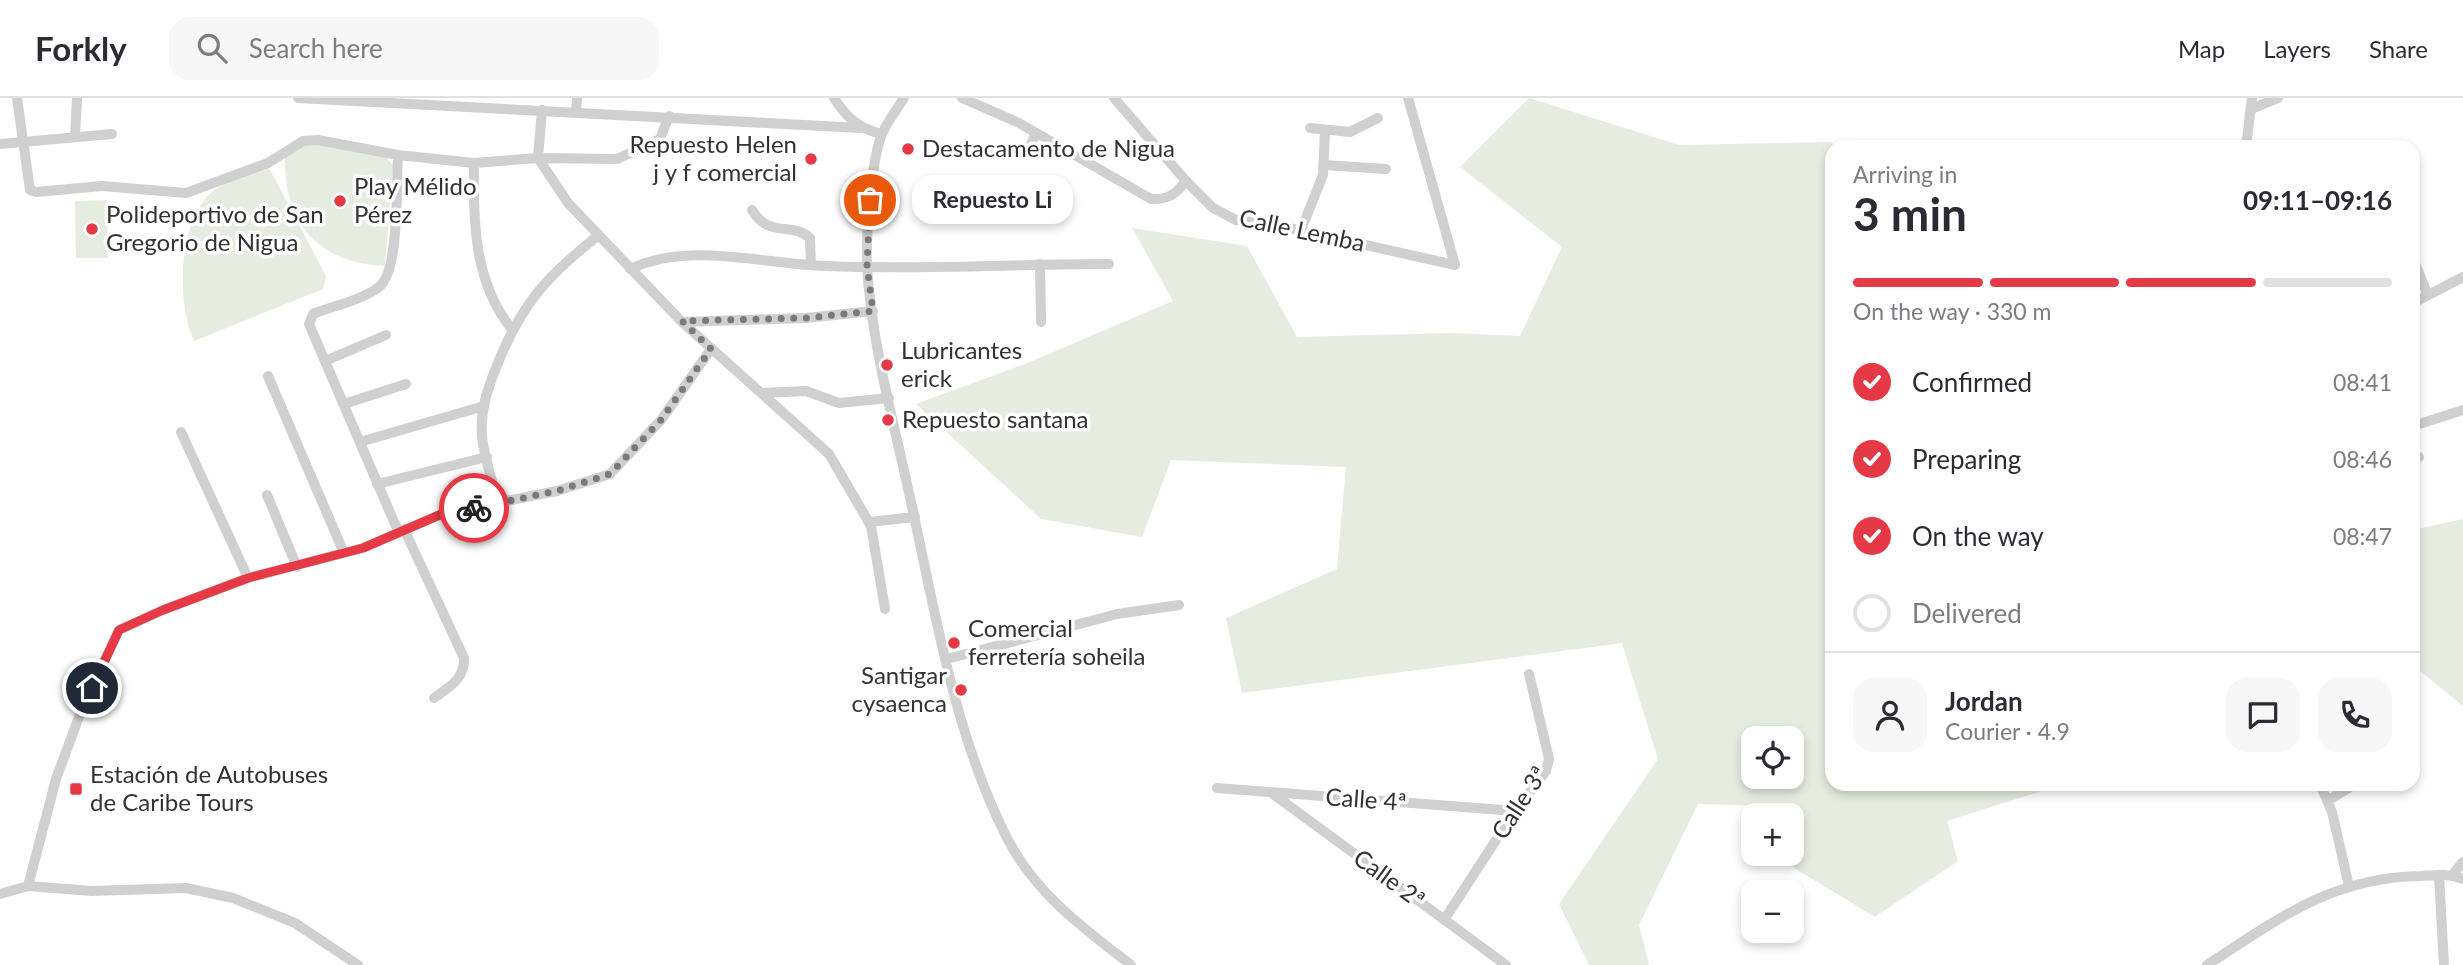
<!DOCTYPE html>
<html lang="en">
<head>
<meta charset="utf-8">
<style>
  :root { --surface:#fff; --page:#f7f7f7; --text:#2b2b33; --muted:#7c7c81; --line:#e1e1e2; --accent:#e63946 }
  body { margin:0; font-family:Lato,sans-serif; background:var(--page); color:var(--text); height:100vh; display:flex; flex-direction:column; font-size:26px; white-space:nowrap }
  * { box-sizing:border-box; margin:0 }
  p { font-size:23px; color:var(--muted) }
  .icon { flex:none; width:38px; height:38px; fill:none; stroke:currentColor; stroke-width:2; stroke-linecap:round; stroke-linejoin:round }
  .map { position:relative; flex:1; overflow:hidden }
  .sheet { position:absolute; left:1825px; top:42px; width:595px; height:651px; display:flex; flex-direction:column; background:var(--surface); border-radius:21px; box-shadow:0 4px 10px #0003 }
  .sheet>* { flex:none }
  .fabs { position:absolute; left:1741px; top:628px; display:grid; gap:14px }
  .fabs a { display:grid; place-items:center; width:63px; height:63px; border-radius:14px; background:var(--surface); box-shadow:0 4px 10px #0003; font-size:35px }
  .pin { position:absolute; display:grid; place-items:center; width:60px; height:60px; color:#fff; margin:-30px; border:4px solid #fff; border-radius:50%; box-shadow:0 2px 7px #0007 }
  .courier { position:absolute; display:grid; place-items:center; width:70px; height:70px; margin:-35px; border:5px solid #e63946; border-radius:50%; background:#fff; color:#222; box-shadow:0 2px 9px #0007 }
  .bubble { position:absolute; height:49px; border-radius:21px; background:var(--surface); box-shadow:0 4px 10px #0003; font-size:23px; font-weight:700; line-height:49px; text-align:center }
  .overview em { font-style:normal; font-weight:700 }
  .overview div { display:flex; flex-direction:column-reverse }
  .overview { display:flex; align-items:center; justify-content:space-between; height:119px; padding:0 28px }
  h1 { font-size:46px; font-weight:700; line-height:52px }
  .bar { display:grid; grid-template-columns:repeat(4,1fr); gap:10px 7px; align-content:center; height:84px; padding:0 28px }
  .bar i { height:9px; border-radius:5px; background:var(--line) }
  .bar .current { background:var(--accent) }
  .bar p { grid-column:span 4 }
  .line { display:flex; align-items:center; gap:18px; padding:0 28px; border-top:2px solid var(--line) }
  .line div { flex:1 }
  .round { display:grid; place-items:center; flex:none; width:74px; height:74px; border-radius:21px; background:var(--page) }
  ol { padding:0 28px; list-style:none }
  li { display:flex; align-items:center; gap:21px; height:77px }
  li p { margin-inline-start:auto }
  li .icon { padding:7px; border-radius:50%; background:var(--accent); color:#fff; stroke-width:4 }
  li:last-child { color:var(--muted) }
  li i { width:38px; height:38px; border:4px solid var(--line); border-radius:50% }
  header { display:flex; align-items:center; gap:42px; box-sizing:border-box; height:98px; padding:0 35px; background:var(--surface); border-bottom:2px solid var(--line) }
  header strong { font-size:33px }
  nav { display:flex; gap:38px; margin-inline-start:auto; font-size:24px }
  .search { width:490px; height:63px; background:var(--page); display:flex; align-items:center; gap:18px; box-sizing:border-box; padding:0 24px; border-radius:21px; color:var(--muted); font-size:26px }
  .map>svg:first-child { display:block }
</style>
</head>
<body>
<header>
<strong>Forkly</strong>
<div class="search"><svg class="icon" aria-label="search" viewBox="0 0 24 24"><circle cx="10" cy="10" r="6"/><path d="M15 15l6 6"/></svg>Search here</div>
<nav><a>Map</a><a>Layers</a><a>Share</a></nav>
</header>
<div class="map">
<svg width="2463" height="867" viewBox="0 0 2463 867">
  <rect width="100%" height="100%" fill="#fff"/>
  <g fill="#e6ecdf" fill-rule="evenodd">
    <path d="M1529,0L1679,47L1831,44L1835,49L1832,686H2064L1947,723L1958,763L1875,819L1771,756H1792V718L1772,717V708L1698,706L1639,827L1649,867H1589L1559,806L1658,661L1622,545L1242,595L1226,520L1337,471L1346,369L1171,362L1142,439L1041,421L916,306L1030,264L1173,203L1132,130L1247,148L1297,239L1452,235L1520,238L1562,149L1460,69ZM1754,640H1792V679H1754Z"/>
    <path d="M316,44L386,59L393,68L385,168C316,165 283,123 285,56L301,47Z"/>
    <path d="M269,70L326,178L323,191L194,243C177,205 178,135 205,101C218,84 250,78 269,70Z"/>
    <polygon points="107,102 108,160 76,160 75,103"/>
    <polygon points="2463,421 2463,608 2413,567 2413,432"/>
  </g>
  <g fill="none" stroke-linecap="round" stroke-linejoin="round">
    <g stroke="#d0d0d0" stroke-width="10">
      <polyline points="17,0 30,92 36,94 102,88 186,95 268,65 303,43 318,42 398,57 474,65 538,60 617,61 660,41 669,18"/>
      <polyline points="298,0 860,30"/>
      <path d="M834,0C847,20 858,30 881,36"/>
      <path d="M904,0C897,11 887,24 882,36C871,63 866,137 867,167C871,243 893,321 909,395C935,511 953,634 1007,740C1035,795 1083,830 1131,867"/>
      <path d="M962,0L1019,25L1151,101C1168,102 1176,96 1186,83"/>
      <polyline points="1114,0 1186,83 1213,110 1236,122 1276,127 1455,167"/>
      <polyline points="1408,0 1455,167"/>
      <polyline points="2251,11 2278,0"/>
      <polyline points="542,12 538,60 568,105 682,224 829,356 871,428 885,511"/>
      <polyline points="576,14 577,0"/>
      <polyline points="1310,30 1350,34 1378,20"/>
      <polyline points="75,39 77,0"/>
      <polyline points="0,46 112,36"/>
      <polyline points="2246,49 2252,0"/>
      <polyline points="993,56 1026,57 1036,35"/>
      <path d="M398,57C396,85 400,173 379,189C362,202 333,208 313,216L309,226L398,433"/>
      <path d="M474,65C473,123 474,184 511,230"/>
      <polyline points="1324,67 1386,71"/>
      <path d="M752,112C769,141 792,123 810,140L811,167"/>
      <polyline points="1301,132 1323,77 1325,32"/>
      <polyline points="2413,160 2427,195"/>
      <polyline points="1040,166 1041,224"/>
      <path d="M630,171C690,143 762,166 825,168C919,172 1015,166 1109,166"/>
      <polyline points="2413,205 2463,179"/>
      <polyline points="682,224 806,220 873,213"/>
      <polyline points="325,263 386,237"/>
      <polyline points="268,278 344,455"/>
      <polyline points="762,295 806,293 839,305 889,300"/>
      <polyline points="344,306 406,286"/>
      <polyline points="2413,328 2463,312"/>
      <polyline points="181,334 248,480"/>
      <polyline points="360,344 484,308"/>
      <polyline points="2413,360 2419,359"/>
      <polyline points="377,386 487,359"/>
      <polyline points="267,397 297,469"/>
      <path d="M498,406C493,384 484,360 482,338C480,314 487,292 496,270C520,208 546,178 599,137"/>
      <polyline points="869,424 915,419"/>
      <path d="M404,431L464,560C465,581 449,589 434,600"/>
      <polyline points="947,561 1117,516 1179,507"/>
      <polyline points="2320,686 2332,714 2349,788"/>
      <polyline points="1217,690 1515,713"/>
      <polyline points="1273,696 1506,867"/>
      <polyline points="2327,703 2355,686"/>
      <polyline points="2453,776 2463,764"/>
      <polyline points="2439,777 2444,867"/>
      <polyline points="28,788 56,681 83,608 119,532 163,512 248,480 363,450 444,415 557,393 610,376 661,322 711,251"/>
      <polyline points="0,796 28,788 92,793 186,790 233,800 295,825 358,867"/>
      <polyline points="1444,822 1515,713 1546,673 1549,661 1529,576"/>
      <path d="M2207,867C2278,821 2332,779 2421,778C2436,777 2449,775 2463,781"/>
    </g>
  </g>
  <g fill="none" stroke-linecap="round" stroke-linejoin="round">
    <polyline stroke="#7a7a7a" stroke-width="7" stroke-dasharray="0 12.6" points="474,410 557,393 610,376 661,322 711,251 682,223 806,220 873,213 867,168 870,102"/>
    <polyline stroke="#e63946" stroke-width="9" points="92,590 119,532 163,512 248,480 363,450 444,415 474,410"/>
  </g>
  <g fill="#e63946" stroke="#fff" stroke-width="2.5">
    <circle cx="908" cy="51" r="7"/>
    <circle cx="811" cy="61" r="7"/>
    <circle cx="340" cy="103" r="7"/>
    <circle cx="92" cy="131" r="7"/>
    <circle cx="887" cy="267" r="7"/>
    <circle cx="888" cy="322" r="7"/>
    <circle cx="954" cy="545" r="7"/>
    <circle cx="961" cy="592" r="7"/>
    <rect x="69" y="684" width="14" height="14" rx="3.5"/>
  </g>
  <g text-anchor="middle" stroke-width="7" stroke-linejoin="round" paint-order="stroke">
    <g font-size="24" fill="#333" stroke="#fff" text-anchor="start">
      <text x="797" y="55" text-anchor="end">Repuesto Helen<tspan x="797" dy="28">j y f comercial</tspan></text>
      <text x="922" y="59">Destacamento de Nigua</text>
      <text x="354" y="97">Play Mélido<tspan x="354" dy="28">Pérez</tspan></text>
      <text x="106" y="125">Polideportivo de San<tspan x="106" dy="28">Gregorio de Nigua</tspan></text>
      <text x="901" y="261">Lubricantes<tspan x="901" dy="28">erick</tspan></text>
      <text x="902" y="330">Repuesto santana</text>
      <text x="968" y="539">Comercial<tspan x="968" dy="28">ferretería soheila</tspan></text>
      <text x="947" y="586" text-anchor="end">Santigar<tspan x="947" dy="28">cysaenca</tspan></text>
      <text x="90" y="685">Estación de Autobuses<tspan x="90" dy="28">de Caribe Tours</tspan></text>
    </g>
    <g font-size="24" fill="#333" stroke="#fff">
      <text transform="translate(1302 133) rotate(12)" y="8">Calle Lemba</text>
      <text transform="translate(1366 702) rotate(4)" y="8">Calle 4ª</text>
      <text transform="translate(1520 705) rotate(-57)" y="8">Calle 3ª</text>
      <text transform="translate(1389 781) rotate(36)" y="8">Calle 2ª</text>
    </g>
  </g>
</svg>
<div class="fabs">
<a><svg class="icon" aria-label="locate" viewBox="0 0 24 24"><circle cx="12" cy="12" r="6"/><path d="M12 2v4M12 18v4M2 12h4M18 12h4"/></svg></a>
<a>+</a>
<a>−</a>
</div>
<div class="pin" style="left:870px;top:102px;background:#ea580c"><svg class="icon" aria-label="bag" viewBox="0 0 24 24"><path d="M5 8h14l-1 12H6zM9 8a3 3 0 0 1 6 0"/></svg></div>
<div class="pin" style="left:92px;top:590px;background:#1f2937"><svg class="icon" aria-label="home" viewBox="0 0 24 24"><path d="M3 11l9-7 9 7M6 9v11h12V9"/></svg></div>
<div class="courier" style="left:474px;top:410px"><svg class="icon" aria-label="bike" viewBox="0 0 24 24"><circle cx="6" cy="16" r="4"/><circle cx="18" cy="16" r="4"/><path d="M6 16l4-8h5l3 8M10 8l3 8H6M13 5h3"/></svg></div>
<div class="bubble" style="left:912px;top:77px;width:161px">Repuesto Li</div>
<section class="sheet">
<div class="overview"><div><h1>3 min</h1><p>Arriving in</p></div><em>09:11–09:16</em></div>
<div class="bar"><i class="current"></i><i class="current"></i><i class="current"></i><i></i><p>On the way · 330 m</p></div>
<ol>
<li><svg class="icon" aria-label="check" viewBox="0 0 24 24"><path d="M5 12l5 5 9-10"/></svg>Confirmed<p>08:41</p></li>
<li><svg class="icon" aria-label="check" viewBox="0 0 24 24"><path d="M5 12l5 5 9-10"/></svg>Preparing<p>08:46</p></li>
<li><svg class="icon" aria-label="check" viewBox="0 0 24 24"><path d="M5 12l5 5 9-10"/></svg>On the way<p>08:47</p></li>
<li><i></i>Delivered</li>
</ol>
<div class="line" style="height:126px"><a class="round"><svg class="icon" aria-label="person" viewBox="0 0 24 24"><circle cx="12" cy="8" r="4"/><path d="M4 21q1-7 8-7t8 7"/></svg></a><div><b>Jordan</b><p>Courier · 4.9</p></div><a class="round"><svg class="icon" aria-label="chat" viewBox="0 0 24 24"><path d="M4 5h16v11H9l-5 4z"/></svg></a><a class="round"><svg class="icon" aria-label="phone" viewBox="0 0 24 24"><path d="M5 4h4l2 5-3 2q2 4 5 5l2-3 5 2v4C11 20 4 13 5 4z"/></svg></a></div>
</section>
</div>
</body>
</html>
